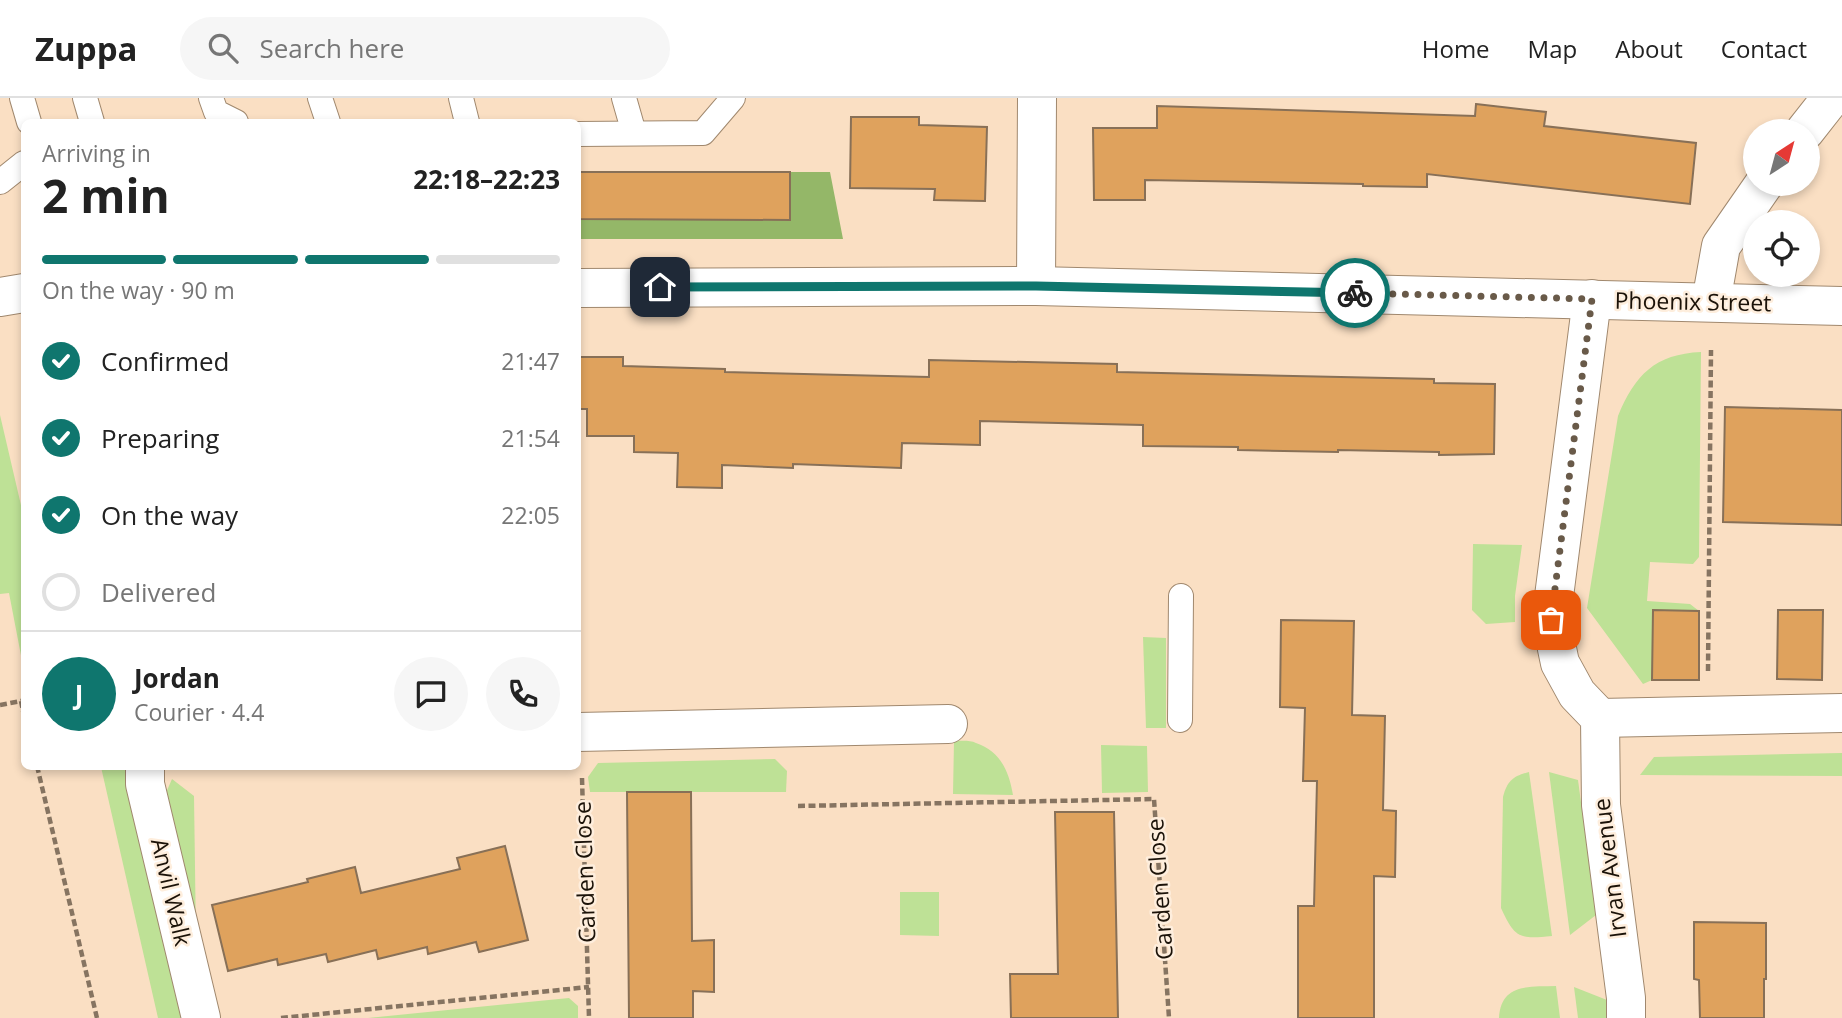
<!DOCTYPE html>
<html lang="en">
<head>
<meta charset="utf-8">
<style>
  :root { --surface:#fff; --page:#f6f6f6; --text:#222; --muted:#767676; --line:#e0e0e0; --accent:#0f766e }
  body { margin:0; font-family:"Open Sans",sans-serif; background:var(--page); color:var(--text); height:100vh; display:flex; flex-direction:column; font-size:26px; white-space:nowrap }
  * { box-sizing:border-box; margin:0 }
  p { font-size:23px; color:var(--muted) }
  .icon { flex:none; width:38px; height:38px; fill:none; stroke:currentColor; stroke-width:2; stroke-linecap:round; stroke-linejoin:round }
  .map { position:relative; flex:1; overflow:hidden }
  .drawer { position:absolute; left:21px; top:21px; width:560px; height:651px; display:flex; flex-direction:column; background:var(--surface); border-radius:10px; box-shadow:0 4px 10px #0003 }
  .drawer>* { flex:none }
  .needle { width:46px; rotate:36deg }
  .buttons { position:absolute; left:1743px; top:21px; display:grid; gap:14px }
  .buttons a { display:grid; place-items:center; width:77px; height:77px; border-radius:50%; background:var(--surface); box-shadow:0 4px 10px #0003; font-size:35px }
  .pin { position:absolute; display:grid; place-items:center; width:60px; height:60px; color:#fff; margin:-30px; border-radius:14px; box-shadow:0 4px 10px #0006 }
  .courier { position:absolute; display:grid; place-items:center; width:70px; height:70px; margin:-35px; border:5px solid #0f766e; border-radius:50%; background:#fff; color:#222; box-shadow:0 2px 9px #0007 }
  .headline em { font-style:normal; font-weight:700 }
  .headline div { display:flex; flex-direction:column-reverse }
  .headline { display:flex; align-items:center; justify-content:space-between; height:119px; padding:0 21px }
  h1 { font-size:46px; font-weight:700; line-height:52px }
  .bar { display:grid; grid-template-columns:repeat(4,1fr); gap:10px 7px; align-content:center; height:84px; padding:0 21px }
  .bar i { height:9px; border-radius:5px; background:var(--line) }
  .bar .active { background:var(--accent) }
  .bar p { grid-column:span 4 }
  .line { display:flex; align-items:center; gap:18px; padding:0 21px; border-top:2px solid var(--line) }
  .line div { flex:1 }
  .round { display:grid; place-items:center; flex:none; width:74px; height:74px; border-radius:37px; background:var(--page) }
  ol { padding:0 21px; list-style:none }
  li { display:flex; align-items:center; gap:21px; height:77px }
  li p { margin-inline-start:auto }
  li .icon { padding:7px; border-radius:50%; background:var(--accent); color:#fff; stroke-width:4 }
  li:last-child { color:var(--muted) }
  li i { width:38px; height:38px; border:4px solid var(--line); border-radius:50% }
  header { display:flex; align-items:center; gap:42px; box-sizing:border-box; height:98px; padding:0 35px; background:var(--surface); border-bottom:2px solid var(--line) }
  header strong { font-size:33px }
  nav { display:flex; gap:38px; margin-inline-start:auto; font-size:24px }
  .search { width:490px; height:63px; background:var(--page); display:flex; align-items:center; gap:18px; box-sizing:border-box; padding:0 24px; border-radius:38px; color:var(--muted); font-size:26px }
  .map>svg:first-child { display:block }
</style>
</head>
<body>
<header>
<strong>Zuppa</strong>
<div class="search"><svg class="icon" aria-label="search" viewBox="0 0 24 24"><circle cx="10" cy="10" r="6"/><path d="M15 15l6 6"/></svg>Search here</div>
<nav><a>Home</a><a>Map</a><a>About</a><a>Contact</a></nav>
</header>
<div class="map">
<svg width="1842" height="920" viewBox="0 0 1842 920">
  <rect width="100%" height="100%" fill="#fadfc3"/>
  <g fill="#bee196">
    <path d="M1701,254L1699,459L1693,466L1650,464L1647,503L1690,506L1699,513L1653,512L1652,582L1643,586L1587,510L1618,318C1635,277 1655,256 1701,254Z"/>
    <polygon points="0,317 24,420 24,573 9,495 0,496"/>
    <polygon points="1473,446 1522,447 1515,498 1515,524 1486,526 1472,512"/>
    <polygon points="1143,539 1166,540 1166,630 1146,630"/>
    <path d="M954,643C961,643 970,642 976,645C1000,653 1009,673 1013,697L953,696Z"/>
    <polygon points="1101,647 1147,648 1148,694 1102,695"/>
    <polygon points="1842,655 1842,678 1640,677 1654,659"/>
    <polygon points="775,661 787,673 786,694 590,694 588,679 598,665"/>
    <polygon points="101,669 125,669 188,920 158,920"/>
    <path d="M1529,674L1552,838C1520,841 1515,841 1501,810L1503,699C1507,683 1513,678 1529,674Z"/>
    <polygon points="1549,674 1578,682 1596,817 1570,837"/>
    <polygon points="172,681 194,698 196,841 165,697"/>
    <polygon points="900,794 939,794 939,838 900,837"/>
    <path d="M1556,888L1560,920H1499C1501,885 1529,889 1556,888Z"/>
    <polygon points="1574,889 1607,902 1608,920 1578,920"/>
    <polygon points="569,900 578,908 578,920 368,920"/>
  </g>
  <polygon fill="#94b768" points="790,74 830,74 843,141 578,141 578,121 790,122"/>
  <g fill="#dfa25d" stroke="#887057" stroke-width="2">
    <polygon points="1476,6 1546,14 1544,28 1696,45 1690,106 1427,76 1427,89 1363,88 1363,86 1145,82 1145,102 1094,102 1093,30 1157,30 1157,8 1475,18"/>
    <polygon points="851,19 919,19 919,27 987,29 985,103 934,102 935,91 850,90"/>
    <polygon points="578,74 790,74 790,122 578,121"/>
    <polygon points="578,259 623,259 623,268 725,271 725,274 929,279 929,262 1117,266 1117,274 1434,281 1434,285 1495,286 1494,356 1439,357 1439,354 1338,352 1338,354 1238,352 1238,349 1143,348 1143,327 980,323 980,347 902,345 901,370 793,366 793,370 722,367 722,390 677,389 678,355 634,354 634,338 587,338 587,311 578,311"/>
    <polygon points="1725,309 1842,312 1842,427 1723,424"/>
    <polygon points="1653,512 1699,513 1699,582 1652,582"/>
    <polygon points="1778,512 1823,512 1822,582 1777,581"/>
    <polygon points="1281,522 1354,523 1352,617 1385,618 1383,712 1396,713 1395,779 1374,778 1374,920 1298,920 1298,808 1314,808 1317,683 1303,683 1305,610 1280,609"/>
    <polygon points="627,694 691,694 692,843 714,842 714,894 693,893 693,920 629,920"/>
    <polygon points="1055,714 1114,714 1118,920 1011,920 1010,876 1058,876"/>
    <polygon points="505,748 528,842 479,854 476,844 428,856 427,849 378,861 376,852 328,864 326,856 278,867 277,861 228,873 212,807 308,784 307,781 355,769 361,795 460,771 457,760"/>
    <polygon points="1694,824 1766,825 1766,881 1764,881 1764,920 1700,920 1699,882 1694,881"/>
  </g>
  <g fill="none" stroke-linecap="round" stroke-linejoin="round">
    <g stroke="#a0886e" stroke-width="26">
      <g id="lane">
        <polyline points="22,0 29,24"/>
        <polyline points="85,0 92,24"/>
        <polyline points="211,0 216,14 236,24"/>
        <polyline points="320,0 328,24"/>
        <polyline points="461,0 467,24"/>
        <polyline points="624,0 634,35"/>
        <polyline points="578,36 703,35 733,0"/>
        <polyline points="0,84 24,65"/>
        <polyline points="1180,622 1181,498"/>
      </g>
    </g>
    <g stroke="#a0886e" stroke-width="40">
      <g id="street">
        <polyline points="1805,33 1831,0"/>
        <polyline points="1036,188 1037,0"/>
        <polyline points="1592,201 1551,522 1560,565 1577,596 1600,620 1601,707 1626,900 1626,920"/>
        <polyline points="1711,204 1721,148 1764,86"/>
        <polyline points="1600,620 1842,615"/>
        <polyline points="578,634 948,626"/>
        <polyline points="145,668 145,686 201,920"/>
      </g>
    </g>
    <g stroke="#a0886e" stroke-width="40">
      <g id="secondary">
        <polyline points="578,190 1036,188 1842,208"/>
        <polyline points="0,199 24,195"/>
      </g>
    </g>
    <g stroke="#867461" stroke-width="4.5" stroke-dasharray="7 3.5" stroke-linecap="butt">
      <polyline points="1708,573 1711,252"/>
      <polyline points="0,607 21,603 24,618"/>
      <polyline points="37,668 97,920"/>
      <polyline points="582,680 589,920"/>
      <polyline points="798,708 1154,701 1169,920"/>
      <polyline points="281,920 589,889"/>
    </g>
    <use href="#lane" stroke="#fff" stroke-width="24"/>
    <use href="#street" stroke="#fff" stroke-width="38"/>
    <use href="#secondary" stroke="#fff" stroke-width="38"/>
  </g>
  <g fill="none" stroke-linecap="round" stroke-linejoin="round">
    <polyline stroke="#695a49" stroke-width="7" stroke-dasharray="0 12.6" points="1355,195 1592,201 1551,522"/>
    <polyline stroke="#0f766e" stroke-width="9" points="660,189 1036,188 1355,195"/>
  </g>
  <g text-anchor="middle" stroke-width="5" stroke-linejoin="round" paint-order="stroke">
    <g font-size="23" fill="#1b1208" stroke="#feeedd">
      <text transform="translate(1693 204) rotate(1)" y="8">Phoenix Street</text>
      <text transform="translate(1610 770) rotate(-97)" y="8">Irvan Avenue</text>
      <text transform="translate(585 774) rotate(-92)" y="8">Carden Close</text>
      <text transform="translate(1160 791) rotate(-94)" y="8">Carden Close</text>
      <text transform="translate(171 794) rotate(77)" y="8">Anvil Walk</text>
    </g>
  </g>
</svg>
<div class="buttons">
<a><svg class="needle" viewBox="-14 -14 28 28"><path d="M0-13l5 13h-10z" fill="#e53935"/><path d="M0 13l5-13h-10z" fill="#767676"/></svg></a>
<a><svg class="icon" aria-label="locate" viewBox="0 0 24 24"><circle cx="12" cy="12" r="6"/><path d="M12 2v4M12 18v4M2 12h4M18 12h4"/></svg></a>
</div>
<div class="pin" style="left:1551px;top:522px;background:#ea580c"><svg class="icon" aria-label="bag" viewBox="0 0 24 24"><path d="M5 8h14l-1 12H6zM9 8a3 3 0 0 1 6 0"/></svg></div>
<div class="pin" style="left:660px;top:189px;background:#1f2937"><svg class="icon" aria-label="home" viewBox="0 0 24 24"><path d="M3 11l9-7 9 7M6 9v11h12V9"/></svg></div>
<div class="courier" style="left:1355px;top:195px"><svg class="icon" aria-label="bike" viewBox="0 0 24 24"><circle cx="6" cy="16" r="4"/><circle cx="18" cy="16" r="4"/><path d="M6 16l4-8h5l3 8M10 8l3 8H6M13 5h3"/></svg></div>
<section class="drawer">
<div class="headline"><div><h1>2 min</h1><p>Arriving in</p></div><em>22:18–22:23</em></div>
<div class="bar"><i class="active"></i><i class="active"></i><i class="active"></i><i></i><p>On the way · 90 m</p></div>
<ol>
<li><svg class="icon" aria-label="check" viewBox="0 0 24 24"><path d="M5 12l5 5 9-10"/></svg>Confirmed<p>21:47</p></li>
<li><svg class="icon" aria-label="check" viewBox="0 0 24 24"><path d="M5 12l5 5 9-10"/></svg>Preparing<p>21:54</p></li>
<li><svg class="icon" aria-label="check" viewBox="0 0 24 24"><path d="M5 12l5 5 9-10"/></svg>On the way<p>22:05</p></li>
<li><i></i>Delivered</li>
</ol>
<div class="line" style="height:126px"><b class="round" style="background:var(--accent);color:#fff">J</b><div><b>Jordan</b><p>Courier · 4.4</p></div><a class="round"><svg class="icon" aria-label="chat" viewBox="0 0 24 24"><path d="M4 5h16v11H9l-5 4z"/></svg></a><a class="round"><svg class="icon" aria-label="phone" viewBox="0 0 24 24"><path d="M5 4h4l2 5-3 2q2 4 5 5l2-3 5 2v4C11 20 4 13 5 4z"/></svg></a></div>
</section>
</div>
</body>
</html>
